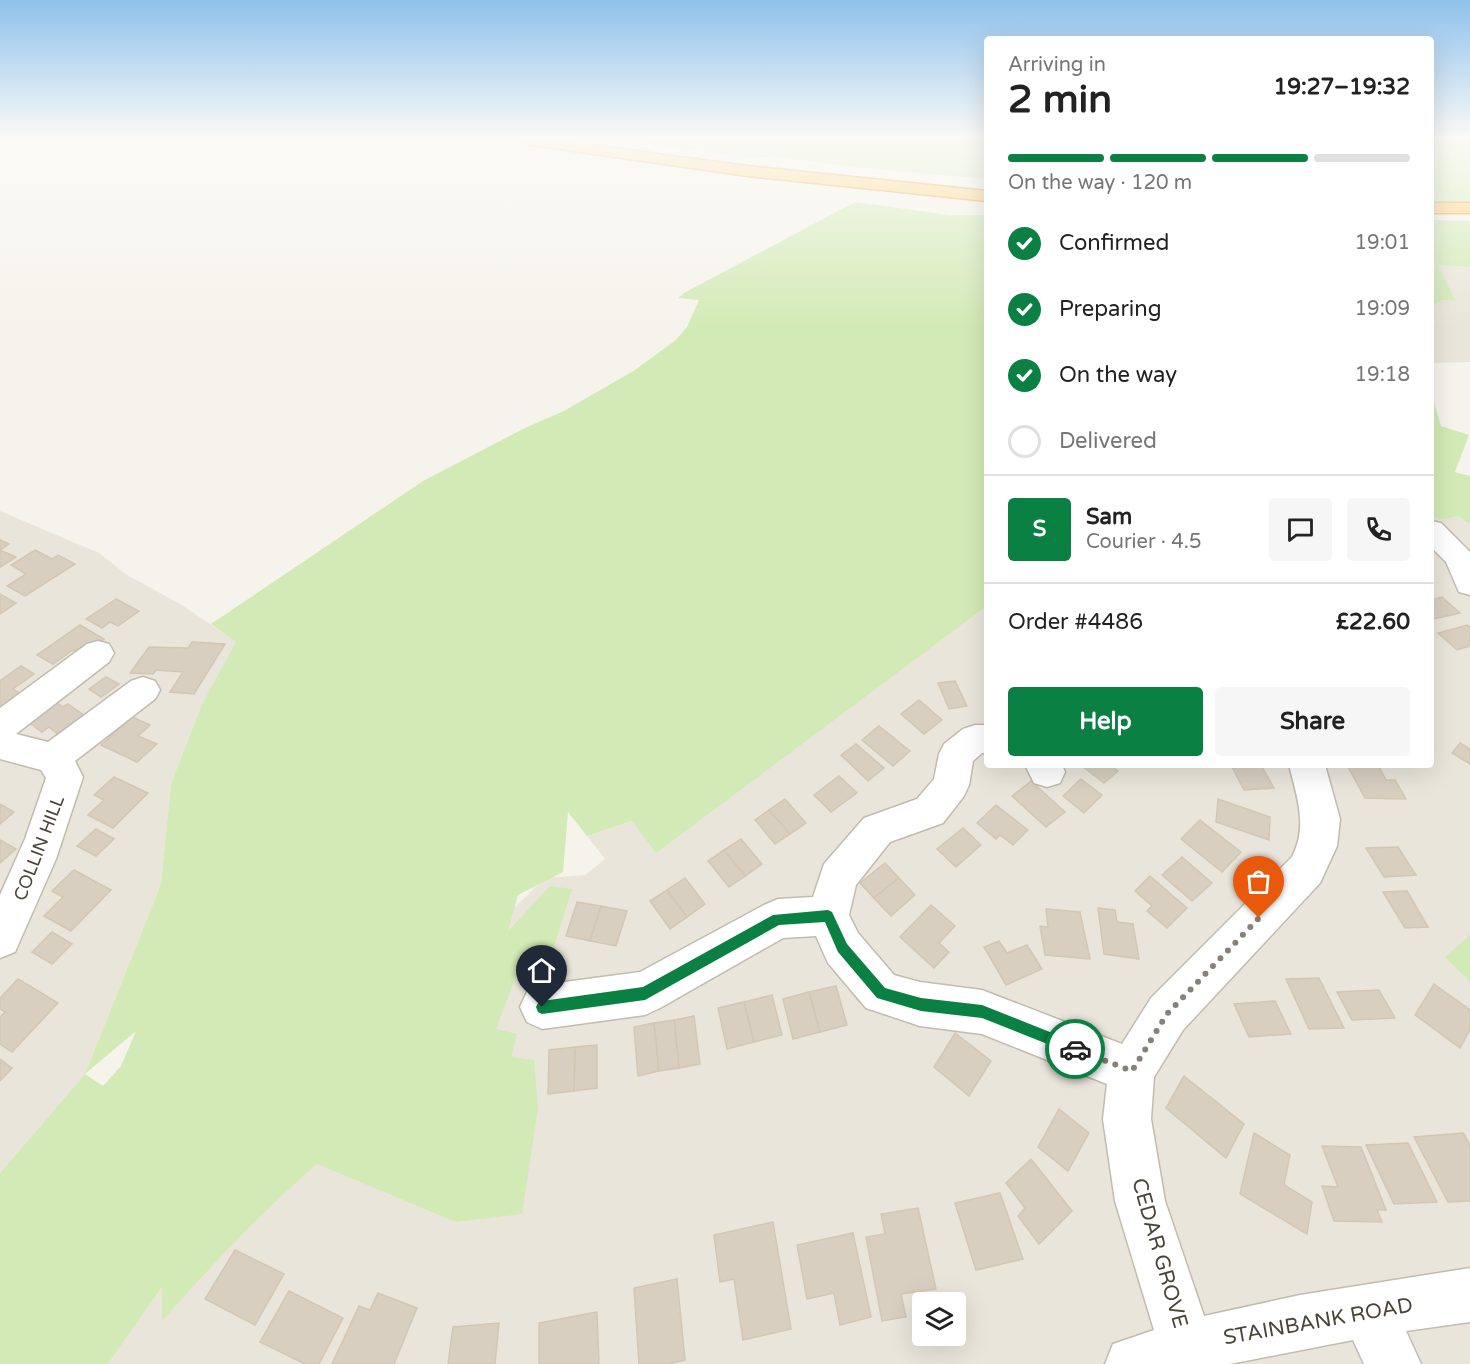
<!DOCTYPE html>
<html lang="en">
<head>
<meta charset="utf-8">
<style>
  :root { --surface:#fff; --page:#f6f6f6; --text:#222; --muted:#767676; --line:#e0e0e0; --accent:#0b8043 }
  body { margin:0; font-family:"Varela Round",sans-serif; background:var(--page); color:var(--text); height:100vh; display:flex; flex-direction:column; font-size:22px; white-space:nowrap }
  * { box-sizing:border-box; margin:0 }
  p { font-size:20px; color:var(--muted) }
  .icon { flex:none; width:33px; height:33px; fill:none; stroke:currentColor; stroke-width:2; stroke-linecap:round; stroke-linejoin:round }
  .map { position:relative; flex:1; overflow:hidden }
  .panel { position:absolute; left:984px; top:36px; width:450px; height:732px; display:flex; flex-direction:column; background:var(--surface); border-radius:6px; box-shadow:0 6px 24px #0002 }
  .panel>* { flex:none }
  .controls { position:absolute; left:912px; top:1292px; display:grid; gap:12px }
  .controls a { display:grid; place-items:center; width:54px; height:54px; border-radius:6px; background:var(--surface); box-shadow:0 6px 24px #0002; font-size:30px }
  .pin { position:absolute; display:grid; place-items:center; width:51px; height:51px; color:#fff; margin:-62px -26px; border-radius:50% 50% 50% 0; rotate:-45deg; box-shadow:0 0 6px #0007 }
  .pin .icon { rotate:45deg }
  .courier { position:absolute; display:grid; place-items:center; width:60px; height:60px; margin:-30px; border:4px solid #0b8043; border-radius:50%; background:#fff; color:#222; box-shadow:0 2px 8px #0007 }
  .headline em { font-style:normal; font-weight:800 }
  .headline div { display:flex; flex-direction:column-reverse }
  .headline { display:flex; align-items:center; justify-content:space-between; height:102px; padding:0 24px }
  h1 { font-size:39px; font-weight:800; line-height:45px }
  .bar { display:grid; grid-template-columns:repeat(4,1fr); gap:9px 6px; align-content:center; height:72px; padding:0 24px }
  .bar i { height:8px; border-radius:4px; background:var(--line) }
  .bar .active { background:var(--accent) }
  .bar p { grid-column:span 4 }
  .line { display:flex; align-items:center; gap:15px; padding:0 24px; border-top:2px solid var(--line) }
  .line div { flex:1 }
  .round { display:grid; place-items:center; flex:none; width:63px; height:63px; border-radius:6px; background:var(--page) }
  ol { padding:0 24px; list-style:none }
  li { display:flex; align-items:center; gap:18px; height:66px }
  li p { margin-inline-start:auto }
  li .icon { padding:6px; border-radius:50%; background:var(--accent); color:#fff; stroke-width:4 }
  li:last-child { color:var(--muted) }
  li i { width:33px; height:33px; border:3px solid var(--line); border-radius:50% }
  .button { display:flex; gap:12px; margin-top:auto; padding:12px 24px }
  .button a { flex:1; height:69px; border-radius:6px; background:var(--accent); color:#fff; font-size:24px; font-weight:800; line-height:69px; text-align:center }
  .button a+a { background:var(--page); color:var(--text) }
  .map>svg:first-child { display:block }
</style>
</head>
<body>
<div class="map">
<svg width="1470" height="1364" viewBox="0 0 1470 1364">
  <rect width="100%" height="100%" fill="#f6f3ec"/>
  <g fill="#eae5da" fill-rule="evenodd">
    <polygon points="1438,265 1470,267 1470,362 1431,363 1431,307 1442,300 1455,301"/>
    <path d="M1431,499L1470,524V1364H108L245,1168L545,878L585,875L605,859L587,836L632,821L656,852L987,606V765H1431ZM922,1302H956V1335H922Z"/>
    <polygon points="0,511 99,553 127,575 180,604 237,642 202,704 171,784 161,884 85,1074 0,1173"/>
  </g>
  <g fill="#d2eab5" fill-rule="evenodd">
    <polygon points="608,138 987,138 987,179 863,168 771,156 753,158"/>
    <rect x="1431" y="138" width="39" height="64"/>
    <path d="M855,202L949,215H987V606L656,853L632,821L587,836L568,812L563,872L518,895L508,931L550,886L572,889L553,950H526L496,1029L517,1034L511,1057L534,1060L538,1108L522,1214L456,1222L317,1164C261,1212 211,1266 162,1321V1287L108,1364H0V1173L85,1074L161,884L171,784L202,704L236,642L211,624L423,481L527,427L564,411L635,370L676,340L687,327L699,300L678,298L684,293ZM136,1031L121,1066L103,1086L85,1074Z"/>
    <polygon points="1431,220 1470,221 1470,267 1438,265 1456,301 1442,300 1431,307"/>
    <polygon points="1431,392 1441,426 1469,435 1455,472 1470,476 1470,524 1458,516 1445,519 1431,518"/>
    <polygon points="1470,935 1470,982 1445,957"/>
  </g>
  <g fill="#d8cfc1" stroke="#d3c7b4" stroke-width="1.5">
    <polygon points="0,540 9,544 0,550 16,557 0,567"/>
    <polygon points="35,550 52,559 58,555 75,564 25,596 7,586 26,574 11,565"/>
    <polygon points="0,594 16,603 0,614"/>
    <polygon points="1442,597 1460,613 1433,619 1431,600"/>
    <polygon points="116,599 139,611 118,626 110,622 102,628 86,619"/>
    <polygon points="80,625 104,639 81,655 73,650 53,664 37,655"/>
    <polygon points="1467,625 1470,627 1470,646 1457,650 1438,633"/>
    <polygon points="192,642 225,644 194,694 170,692 183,672 156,670 153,674 130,673 149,647 188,648"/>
    <polygon points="21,666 34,674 13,689 21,694 0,709 0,681"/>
    <polygon points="106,677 119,684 101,697 89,689"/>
    <polygon points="955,681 967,706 949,709 938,683"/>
    <polygon points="919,700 942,720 924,734 901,714"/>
    <polygon points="55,702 63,707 68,704 85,716 59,735 49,727 42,732 27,721"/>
    <polygon points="132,717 150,725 138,736 157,744 137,762 101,745"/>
    <polygon points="879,726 910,751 893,766 862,740"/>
    <polygon points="1460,743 1470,749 1470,764 1452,753"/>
    <polygon points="856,744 884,768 868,781 841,755"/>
    <polygon points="1081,765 1110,765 1118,771 1104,783"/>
    <polygon points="1231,765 1261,765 1274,788 1244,790"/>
    <polygon points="1347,765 1378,765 1386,780 1395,780 1406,799 1365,798"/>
    <polygon points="839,776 857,793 831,812 814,795"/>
    <polygon points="114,777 148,793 113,828 88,815 104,800 94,795"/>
    <polygon points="1081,779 1102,795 1084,813 1063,796"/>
    <polygon points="1031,781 1065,812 1046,827 1012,796"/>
    <polygon points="785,799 806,823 790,834 769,810"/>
    <polygon points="1218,799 1270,817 1269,840 1216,822"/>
    <polygon points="0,804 14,812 0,824"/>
    <polygon points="996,805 1028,830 1013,845 1000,835 996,839 977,823"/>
    <polygon points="769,810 790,834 775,844 755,820"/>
    <polygon points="1200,820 1241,852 1222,872 1181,839"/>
    <polygon points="963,828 981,845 956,867 937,849"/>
    <polygon points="96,829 114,839 96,856 77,846"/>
    <polygon points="741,839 762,864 745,876 724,850"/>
    <polygon points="0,840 16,849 0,863"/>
    <polygon points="1398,847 1416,875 1384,877 1366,848"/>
    <polygon points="724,850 745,876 729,887 708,861"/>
    <polygon points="1182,857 1212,883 1192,901 1162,875"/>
    <polygon points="885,863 899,878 874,898 860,883"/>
    <polygon points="74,870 111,890 71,931 44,916 63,897 52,891"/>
    <polygon points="1150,876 1187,908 1167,928 1147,911 1152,906 1135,891"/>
    <polygon points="685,878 705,904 687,917 667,890"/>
    <polygon points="899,878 915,895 891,916 874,898"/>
    <polygon points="667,890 687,917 670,929 650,901"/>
    <polygon points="1407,891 1428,927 1405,928 1383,892"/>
    <polygon points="577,902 601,906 590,941 566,936"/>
    <polygon points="931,905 955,926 939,943 949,952 934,968 900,937"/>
    <polygon points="601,906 627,911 616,946 590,941"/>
    <polygon points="1098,908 1115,910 1117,922 1133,924 1139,959 1104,954"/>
    <polygon points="1046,909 1080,912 1090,959 1045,955 1040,926 1048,927"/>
    <polygon points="52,932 72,944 52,964 32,952"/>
    <polygon points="999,941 1007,953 1027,945 1042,969 1006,985 984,947"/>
    <polygon points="1319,978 1344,1028 1309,1029 1286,979"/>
    <polygon points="18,979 58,1003 12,1052 0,1044 0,1017 5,1012 0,1009 0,998"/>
    <polygon points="1434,984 1470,1010 1470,1030 1460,1048 1415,1015"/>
    <polygon points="836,986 847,1025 820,1032 809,992"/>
    <polygon points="1379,990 1395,1018 1352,1020 1337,992"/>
    <polygon points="809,992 820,1032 793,1039 783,999"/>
    <polygon points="772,995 782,1035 754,1042 744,1002"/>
    <polygon points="1275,1001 1291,1034 1249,1037 1234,1004"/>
    <polygon points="744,1002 754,1042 727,1049 718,1008"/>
    <polygon points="694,1016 700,1064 679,1068 674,1020"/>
    <polygon points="674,1020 679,1068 659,1071 654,1023"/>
    <polygon points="654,1023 659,1071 638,1076 634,1027"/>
    <polygon points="955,1033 991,1061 969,1096 934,1067"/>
    <polygon points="597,1045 597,1088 574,1091 575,1047"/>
    <polygon points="575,1047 574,1091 548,1094 549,1050"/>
    <polygon points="0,1059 12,1068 0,1081"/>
    <polygon points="1184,1076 1244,1124 1226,1158 1166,1108"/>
    <polygon points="1059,1109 1089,1133 1068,1171 1038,1147"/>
    <polygon points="1254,1133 1290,1155 1284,1185 1312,1202 1307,1234 1240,1194"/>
    <polygon points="1463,1133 1470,1145 1470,1201 1448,1202 1414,1137"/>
    <polygon points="1408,1143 1437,1202 1394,1204 1366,1145"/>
    <polygon points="1322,1146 1361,1147 1386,1210 1377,1210 1382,1222 1334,1221 1322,1186 1338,1187"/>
    <polygon points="1031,1159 1072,1211 1039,1244 1018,1216 1025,1208 1006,1183"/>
    <polygon points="1000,1193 1023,1259 976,1270 955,1203"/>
    <polygon points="918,1208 936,1289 901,1294 906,1317 882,1321 866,1237 885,1234 881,1214"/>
    <polygon points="773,1222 791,1329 743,1340 734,1279 720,1282 714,1235"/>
    <polygon points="853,1233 871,1317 840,1325 834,1293 807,1299 797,1245"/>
    <polygon points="235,1250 284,1274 255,1325 205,1299"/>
    <polygon points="677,1279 685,1360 669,1364 639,1364 634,1288"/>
    <polygon points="289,1291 343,1318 319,1364 305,1364 260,1342"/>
    <polygon points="378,1293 417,1308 394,1364 332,1364 359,1306 370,1310"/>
    <polygon points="597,1312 599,1364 539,1364 539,1323"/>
    <polygon points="499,1323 495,1364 448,1364 453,1327"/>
  </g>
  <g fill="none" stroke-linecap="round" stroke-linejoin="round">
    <g stroke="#c2bbae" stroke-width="3">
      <g id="minor">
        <polygon points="1431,521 1441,523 1470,552 1470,595 1459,592 1446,562 1431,547"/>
        <polygon points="98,641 109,644 114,653 109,662 16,734 48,742 131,681 143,677 155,681 160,690 155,699 75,761 83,777 56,859 15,952 0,958 0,895 25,839 46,778 41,770 0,759 0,708 87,644"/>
        <path d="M975,725H987V753H982L973,761L969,785L964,796L943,823L890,842L856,885L849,915L858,933L894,975L920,982L982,990L1122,1044L1151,998L1292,857C1308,826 1297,797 1289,765H1325L1340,819L1337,846L1320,883L1183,1030L1154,1077L1151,1119L1165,1201L1204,1316L1300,1295L1470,1268V1322L1406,1331L1421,1364H1364L1353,1340L1230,1364H1105L1113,1344L1154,1330L1115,1201L1103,1119L1107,1084L982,1034L920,1026L866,1008L828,963L816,936L783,938L660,1008L645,1015L542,1029L527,1022L520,1007L527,992L542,985L640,972L764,905L778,899L813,897L824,864L864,818L917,799L934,779L939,754L944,744L963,729Z"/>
        <polygon points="1025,765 1062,765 1065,772 1060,783 1047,787 1034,783"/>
      </g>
    </g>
    <g stroke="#e0a43c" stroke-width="3">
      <g id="highway">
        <polygon points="503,138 538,138 748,166 987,191 987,201 748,176 510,142"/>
        <rect x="1431" y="203" width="39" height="10"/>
      </g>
    </g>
    <use href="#minor" fill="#fff" fill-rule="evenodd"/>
    <use href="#highway" fill="#ffcf6e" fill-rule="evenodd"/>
  </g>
  <linearGradient id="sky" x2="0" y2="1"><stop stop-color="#8fc1ec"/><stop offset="0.42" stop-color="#fbfaf6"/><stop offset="1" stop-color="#fbfaf6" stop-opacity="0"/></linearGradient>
  <rect width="1470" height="329" fill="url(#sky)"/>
  <polygon fill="#0b8043" points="828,910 832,912 847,944 885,988 921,998 982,1005 1080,1044 1082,1049 1080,1053 1075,1055 982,1018 921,1011 877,998 838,952 825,922 779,925 645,1000 542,1014 538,1012 536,1007 538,1003 542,1001 643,987 773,915"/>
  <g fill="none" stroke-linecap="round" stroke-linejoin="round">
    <polyline stroke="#878178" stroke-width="6" stroke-dasharray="0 10.8" points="1075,1049 1132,1071 1167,1014 1259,918"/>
  </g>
  <g text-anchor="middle" stroke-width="5" stroke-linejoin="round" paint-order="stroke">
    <g font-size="18" fill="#4b4439" stroke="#fff">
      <text transform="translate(39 848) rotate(-69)" y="6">COLLIN HILL</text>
    </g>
    <g font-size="21" fill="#4b4439" stroke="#fff">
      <text transform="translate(1160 1253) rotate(74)" y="7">CEDAR GROVE</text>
      <text transform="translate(1318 1321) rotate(-10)" y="7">STAINBANK ROAD</text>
    </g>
  </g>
</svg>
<div class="controls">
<a><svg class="icon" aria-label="layers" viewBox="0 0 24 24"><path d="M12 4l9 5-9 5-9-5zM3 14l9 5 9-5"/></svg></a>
</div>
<div class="pin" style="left:1259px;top:918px;background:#ea580c"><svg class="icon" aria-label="bag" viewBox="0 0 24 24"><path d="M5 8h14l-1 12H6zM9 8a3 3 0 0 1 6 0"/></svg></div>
<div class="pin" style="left:542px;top:1007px;background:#1f2937"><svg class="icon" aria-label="home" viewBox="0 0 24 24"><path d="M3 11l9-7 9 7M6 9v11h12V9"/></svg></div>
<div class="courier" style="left:1075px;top:1049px"><svg class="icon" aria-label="car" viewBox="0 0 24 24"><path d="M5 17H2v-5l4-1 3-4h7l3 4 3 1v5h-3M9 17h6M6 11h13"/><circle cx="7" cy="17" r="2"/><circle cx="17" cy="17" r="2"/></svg></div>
<section class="panel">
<div class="headline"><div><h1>2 min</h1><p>Arriving in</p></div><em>19:27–19:32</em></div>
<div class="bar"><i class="active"></i><i class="active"></i><i class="active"></i><i></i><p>On the way · 120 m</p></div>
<ol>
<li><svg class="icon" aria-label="check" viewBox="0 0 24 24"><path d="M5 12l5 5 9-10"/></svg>Confirmed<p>19:01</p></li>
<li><svg class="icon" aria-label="check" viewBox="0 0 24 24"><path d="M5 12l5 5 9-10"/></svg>Preparing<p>19:09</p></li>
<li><svg class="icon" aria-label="check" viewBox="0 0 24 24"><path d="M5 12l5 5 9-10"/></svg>On the way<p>19:18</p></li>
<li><i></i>Delivered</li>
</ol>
<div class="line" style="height:108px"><b class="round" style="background:var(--accent);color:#fff">S</b><div><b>Sam</b><p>Courier · 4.5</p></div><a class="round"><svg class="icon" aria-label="chat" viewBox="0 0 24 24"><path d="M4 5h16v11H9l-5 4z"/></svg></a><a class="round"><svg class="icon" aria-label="phone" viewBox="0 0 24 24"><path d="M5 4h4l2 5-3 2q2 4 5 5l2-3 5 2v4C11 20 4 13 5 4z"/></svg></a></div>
<div class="line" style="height:78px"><div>Order #4486</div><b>£22.60</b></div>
<div class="button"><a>Help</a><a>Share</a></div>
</section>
</div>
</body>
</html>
